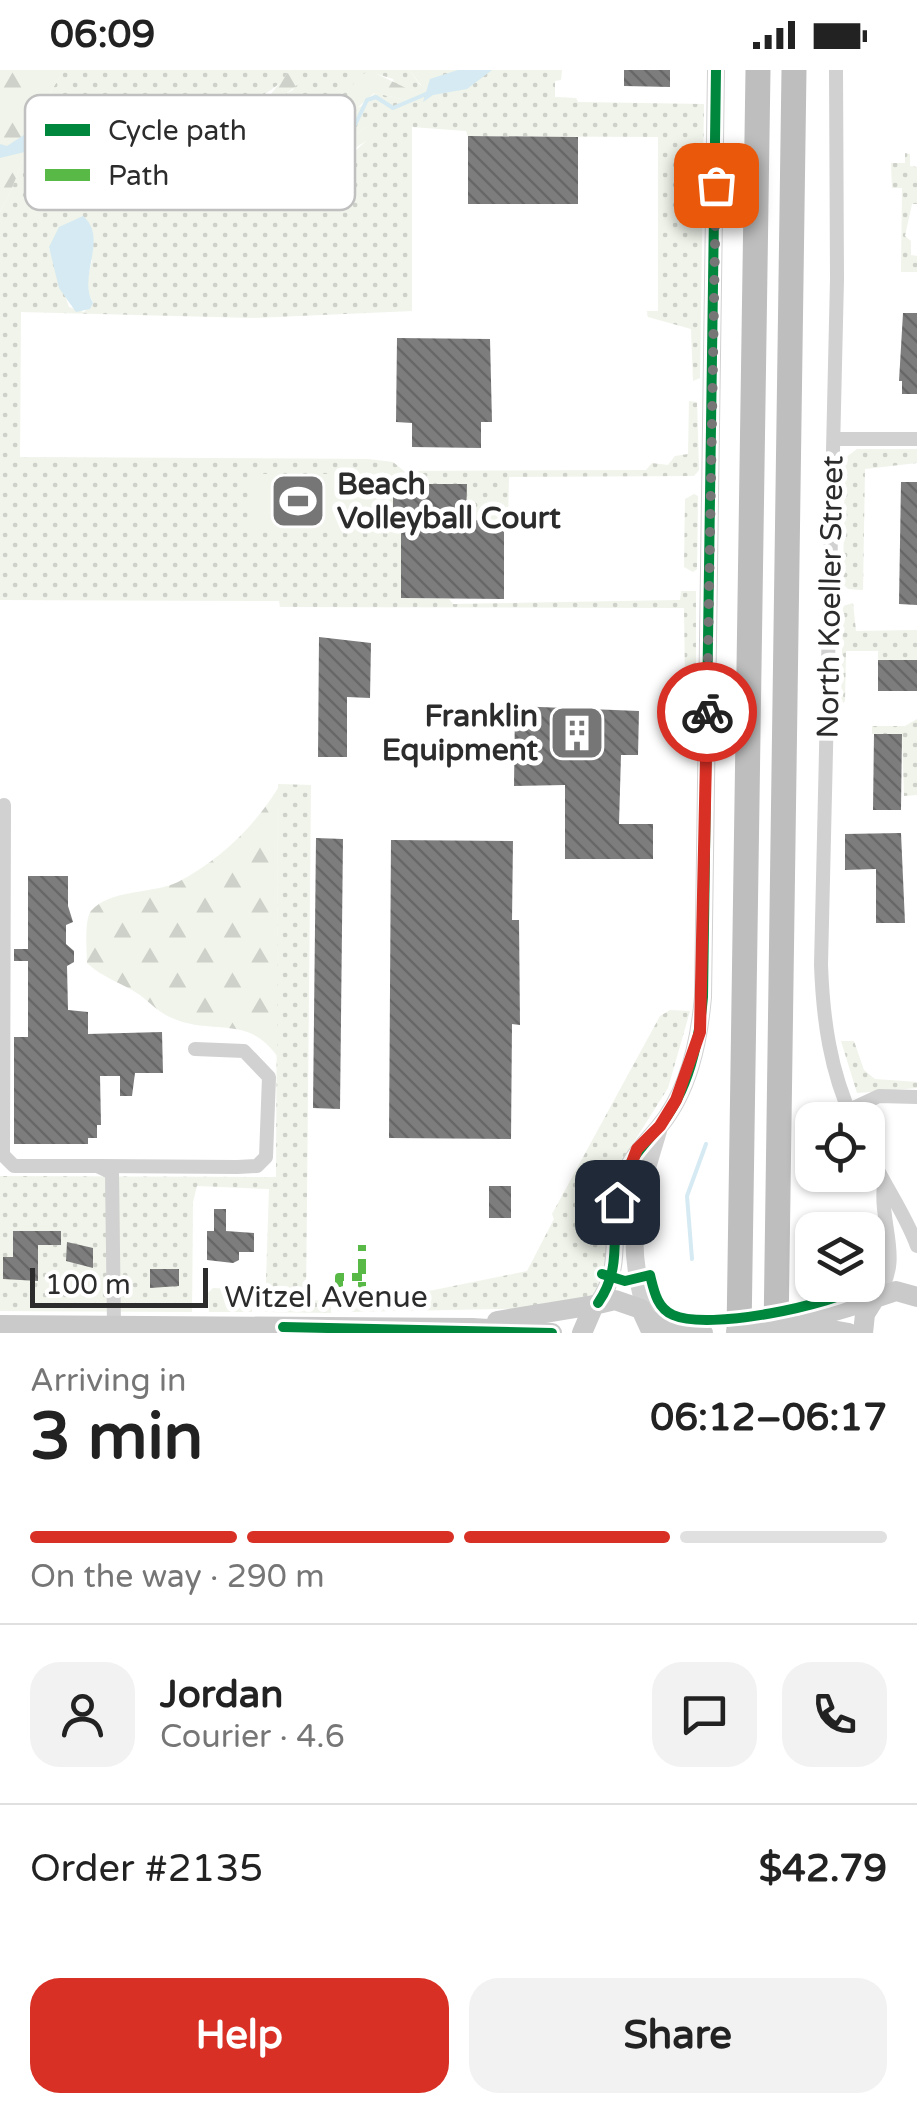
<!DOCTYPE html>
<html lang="en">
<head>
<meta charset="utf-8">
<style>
  :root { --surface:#fff; --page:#f2f2f2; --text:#222; --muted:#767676; --line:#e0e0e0; --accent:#d93025 }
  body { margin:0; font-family:"Varela Round",sans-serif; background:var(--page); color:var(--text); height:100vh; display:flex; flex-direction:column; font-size:38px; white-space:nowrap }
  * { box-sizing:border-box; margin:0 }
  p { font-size:32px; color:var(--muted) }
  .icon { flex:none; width:55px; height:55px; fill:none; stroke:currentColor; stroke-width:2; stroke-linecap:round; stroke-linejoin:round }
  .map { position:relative; height:1263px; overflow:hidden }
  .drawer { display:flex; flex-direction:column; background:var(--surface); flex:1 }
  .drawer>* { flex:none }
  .tools { position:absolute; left:795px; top:1032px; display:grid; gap:20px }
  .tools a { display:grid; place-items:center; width:90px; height:90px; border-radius:20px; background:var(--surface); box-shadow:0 2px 8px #0004; font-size:50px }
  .scale { position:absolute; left:30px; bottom:25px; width:178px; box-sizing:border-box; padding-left:10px; border:5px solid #2c2c2c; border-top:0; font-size:28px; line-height:35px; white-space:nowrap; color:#2c2c2c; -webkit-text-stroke:8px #fff; paint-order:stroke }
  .pin { position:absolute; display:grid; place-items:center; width:85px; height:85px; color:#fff; margin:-42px; border-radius:20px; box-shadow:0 5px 15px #0006 }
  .courier { position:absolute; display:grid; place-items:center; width:100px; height:100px; margin:-50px; border:8px solid #d93025; border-radius:50%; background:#fff; color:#222; box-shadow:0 2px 12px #0007 }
  .summary em { font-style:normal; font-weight:800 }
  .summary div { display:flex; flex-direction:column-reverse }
  .summary { display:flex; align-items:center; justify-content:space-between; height:170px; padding:0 30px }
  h1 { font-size:65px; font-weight:800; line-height:75px }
  .bar { display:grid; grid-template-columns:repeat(4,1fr); gap:15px 10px; align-content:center; height:120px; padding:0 30px }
  .bar i { height:12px; border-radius:8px; background:var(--line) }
  .bar .on { background:var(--accent) }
  .bar p { grid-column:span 4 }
  .line { display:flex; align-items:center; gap:25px; padding:0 30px; border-top:2px solid var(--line) }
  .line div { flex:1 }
  .round { display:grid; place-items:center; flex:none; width:105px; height:105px; border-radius:30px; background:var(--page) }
  .button { display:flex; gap:20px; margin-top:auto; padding:20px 30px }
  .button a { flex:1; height:115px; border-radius:30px; background:var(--accent); color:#fff; font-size:40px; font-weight:800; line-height:115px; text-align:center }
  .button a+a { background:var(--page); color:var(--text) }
  .status { display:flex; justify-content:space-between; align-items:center; height:70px; padding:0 50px; background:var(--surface); direction:ltr }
  .status svg { height:28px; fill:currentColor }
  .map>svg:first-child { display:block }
</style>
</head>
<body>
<div class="status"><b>06:09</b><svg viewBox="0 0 49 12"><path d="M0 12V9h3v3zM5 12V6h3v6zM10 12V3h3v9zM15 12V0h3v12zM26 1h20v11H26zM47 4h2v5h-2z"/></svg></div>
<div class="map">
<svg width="917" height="1263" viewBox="0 0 917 1263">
  <defs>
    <pattern id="grass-dots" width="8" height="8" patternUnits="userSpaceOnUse" patternTransform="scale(2.5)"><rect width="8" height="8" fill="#f0f4ea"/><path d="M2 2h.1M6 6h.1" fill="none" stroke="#ced1c9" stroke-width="1.8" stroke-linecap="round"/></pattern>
    <pattern id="forest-firs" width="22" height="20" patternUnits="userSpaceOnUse" patternTransform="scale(2.5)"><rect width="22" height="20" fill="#f0f4ea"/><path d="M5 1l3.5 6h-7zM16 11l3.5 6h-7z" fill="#ced1c9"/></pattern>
    <pattern id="building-back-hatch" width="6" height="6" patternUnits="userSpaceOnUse" patternTransform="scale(2.5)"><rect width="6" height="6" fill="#7d7d7d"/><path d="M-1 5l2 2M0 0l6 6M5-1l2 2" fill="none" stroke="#676767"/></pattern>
  </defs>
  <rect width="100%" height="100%" fill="#fff"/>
  <g fill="url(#grass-dots)" fill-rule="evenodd">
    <path d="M65,0H290C277,23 255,25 239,43L285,60L282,69L326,61L328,69L315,89L290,92L277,102L267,99L264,107C273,112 287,116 297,114C315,112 369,75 375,59L365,57L351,70H339L340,41L360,37L375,23L407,30L438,0H562L561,10L555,11V27L576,28L578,32L704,34L700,308L693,311L691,259L648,247L647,241H658V67L468,66L466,61L412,57V241L253,248L21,242L20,387L368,389L393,392L404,401L646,400L652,393L668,395L675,386L688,384L689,331L697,332L699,400L694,406L509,407L508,450L504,451L466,450V414H402L393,441L401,442V528L449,529L453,534L680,530L681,521H696V608L685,609L684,538L280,537L279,531L0,530V142C27,95 32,43 65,0ZM49,178L92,190L86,217L93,233L84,242L69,237Z"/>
    <polygon points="291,0 409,0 421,16 412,21 396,18 393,9 371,2 352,29 323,35 297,28 299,35 294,40 285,34 283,25 293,20 299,1"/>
    <polygon points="905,83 910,84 910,96 917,97 917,134 912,134 905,166 911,171 911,185 917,186 917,202 901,202 902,118 892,118 891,93 905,93"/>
    <polygon points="857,379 917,379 917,393 865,399 863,520 848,519 843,514 845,388"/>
    <polygon points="694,424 698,426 697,499 693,502 684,497 685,429"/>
    <polygon points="853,533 856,561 917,560 917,590 878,590 878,581 846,581 845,631 841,636 843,536"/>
    <polygon points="917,649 917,725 904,726 902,665 872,664 872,656 905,656"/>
    <polygon points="278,714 311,715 306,1230 331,1231 331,1243 265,1242 269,1119 197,1116 193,1132 192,1242 0,1241 0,1106 276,1107"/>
    <polygon points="670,940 690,941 668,1018 625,1086 607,1201 595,1224 555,1238 349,1242 348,1232 375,1232 527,1201 554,1149 552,1144 660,946"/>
    <polygon points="841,971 854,971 864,1000 875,1009 917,1012 917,1018 857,1023"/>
    <polygon points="213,1218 252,1220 252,1242 209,1242 208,1223"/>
  </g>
  <g fill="url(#forest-firs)">
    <path d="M0,0H65C32,43 27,95 0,142Z"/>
    <path d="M290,0H299L301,12L283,26L285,34L294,40L299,35L297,27L323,34L327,25L336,22L346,31L352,30L350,21L357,6L371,1L412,21L421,15L409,0H438L440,10L407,30L374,23L353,42L341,41L339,70H351L365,57L376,58V63C370,71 364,71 357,77C329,99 286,134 253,97L261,93L277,102L290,92L315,89L328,69L326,62L299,65L286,73L282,69L285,59L237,39L253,25L271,24Z"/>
    <path d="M278,718L277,986C248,944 212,966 172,948C160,943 150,933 140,925C122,913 103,908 87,893C87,881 84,850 91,841C109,819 154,824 178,812C219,791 255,756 278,718Z"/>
  </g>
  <polygon fill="#f0f4ea" points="251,404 345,404 346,458 251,458"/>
  <g fill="#d5eaf2">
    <polygon points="458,0 492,0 467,19 433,25 423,32 430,9"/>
    <polygon points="222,25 241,28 220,32 236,38 244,49 187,42 0,88 0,74 7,76 24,65 73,58 42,54 131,50 186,31"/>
    <path d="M83,146C109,168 77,207 93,233L90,239L76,242L59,218L49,177L59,157Z"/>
  </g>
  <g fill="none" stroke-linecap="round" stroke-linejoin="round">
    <g stroke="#d5eaf2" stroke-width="4">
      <polyline points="241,48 269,57 319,87 350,65 367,30 376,27 393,38 426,24"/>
      <polyline points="692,1189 687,1126 706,1074"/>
    </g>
  </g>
  <g fill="url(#building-back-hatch)">
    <polygon points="624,0 670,0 670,17 624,16"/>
    <polygon points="468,66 578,67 578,134 468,134"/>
    <polygon points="903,243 917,243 917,324 902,324 902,311 899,311"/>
    <polygon points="397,268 490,269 492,352 481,352 481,378 412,377 412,353 396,352"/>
    <polygon points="901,412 917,412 917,535 899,534"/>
    <polygon points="402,414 467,414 466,450 504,451 504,529 401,528 401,442 393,442 393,425 401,425"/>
    <polygon points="319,567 371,573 370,628 347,627 347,687 318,687"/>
    <rect x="878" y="590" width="39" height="31"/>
    <polygon points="515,636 639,641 638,685 621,685 619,754 653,754 653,789 565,789 565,715 514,716"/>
    <polygon points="874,664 902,664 901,740 873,740"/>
    <polygon points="901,763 905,853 876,853 876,799 845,800 845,764"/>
    <polygon points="316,768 343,769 340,1039 313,1038"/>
    <polygon points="391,770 513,771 512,850 519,850 520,955 512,954 511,1069 389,1068"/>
    <polygon points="28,806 68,806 68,836 73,852 66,855 66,874 74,881 74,892 67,896 68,940 88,942 88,964 162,962 163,1003 135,1003 132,1026 120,1026 120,1006 100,1006 101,1055 97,1055 97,1068 88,1068 88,1074 14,1074 14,967 28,967 28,891 14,891 14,879 28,879"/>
    <rect x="489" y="1116" width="22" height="32"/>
    <polygon points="214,1139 226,1139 226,1161 254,1163 254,1182 239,1182 239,1190 233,1193 207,1190 207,1161 214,1161"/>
    <polygon points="13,1161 61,1161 61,1175 38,1175 38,1211 3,1209 3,1187 13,1187"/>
    <polygon points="67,1172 93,1178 93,1198 66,1191"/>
    <polygon points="150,1199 179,1199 179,1216 150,1218"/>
  </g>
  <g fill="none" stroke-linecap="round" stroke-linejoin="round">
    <g stroke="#d1d1d1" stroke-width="14">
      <path d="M836,0L837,209L821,895C823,949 830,1001 853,1050"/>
      <polyline points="834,369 917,369"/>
      <polyline points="4,735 3,1085 14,1096 97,1096 112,1103 114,1256"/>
      <polyline points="849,1040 879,1026 917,1027"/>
      <path d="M868,1080C883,1114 904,1141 917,1176"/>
      <polyline points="98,1096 237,1097 257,1096 266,1087 269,1007 244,981 195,979"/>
      <path d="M875,1228C905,1191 879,1156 884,1115"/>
    </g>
    <g stroke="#d1d1d1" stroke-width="18">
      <path d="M598,1233C626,1193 607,1158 621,1114C629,1089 643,1076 659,1057C689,1021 699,972 703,927L716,0"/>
      <path d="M648,1247C623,1170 636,1134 658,1061"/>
    </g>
    <g stroke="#cacaca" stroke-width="20">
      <polyline points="649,1250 674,1260 703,1263"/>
      <polyline points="497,1251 594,1235"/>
      <polyline points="0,1255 472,1258 552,1263"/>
      <polyline points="804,1255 818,1246 872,1230"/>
      <polyline points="804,1255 849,1263"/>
      <polyline points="582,1263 594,1235 615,1230 641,1239 652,1263"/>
      <polyline points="863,1263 865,1244 875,1228 896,1221 917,1227"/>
    </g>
    <g stroke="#bebebe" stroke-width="25">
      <polyline points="739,1263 758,0"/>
      <polyline points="776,1263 794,0"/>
    </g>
    <polyline stroke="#cacaca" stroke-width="20" points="736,1263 804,1255"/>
    <g stroke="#58b947" stroke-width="8" stroke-dasharray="15 8" stroke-linecap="butt">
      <polyline points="339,1217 339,1207 362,1207"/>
      <polyline points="362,1227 362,1175"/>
    </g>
    <g stroke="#fff" stroke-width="16">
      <g id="cycleway">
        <path d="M602,1204L625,1211L650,1205C654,1221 657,1238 673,1245C709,1261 831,1235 865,1215"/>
        <path d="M598,1233C626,1193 607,1158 621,1114C629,1089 643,1076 659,1057C689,1021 699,972 703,927L716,0"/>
        <polyline points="283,1257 552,1263"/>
      </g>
    </g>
    <use href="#cycleway" stroke="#00873e" stroke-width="10"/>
  </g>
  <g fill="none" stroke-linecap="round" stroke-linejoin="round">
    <polyline stroke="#767676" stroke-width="10" stroke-dasharray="0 18" points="707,642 716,115"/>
    <polyline stroke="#d93025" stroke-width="12" points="617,1132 637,1079 660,1056 676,1030 700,962 707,642"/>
  </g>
  <defs>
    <g id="stadium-square" transform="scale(2.875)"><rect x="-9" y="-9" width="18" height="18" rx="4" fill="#767676" stroke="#fff"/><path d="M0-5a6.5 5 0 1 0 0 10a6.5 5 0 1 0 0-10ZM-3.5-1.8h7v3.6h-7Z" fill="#fff"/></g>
    <g id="building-square" transform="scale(2.875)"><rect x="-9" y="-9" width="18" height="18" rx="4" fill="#767676" stroke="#fff"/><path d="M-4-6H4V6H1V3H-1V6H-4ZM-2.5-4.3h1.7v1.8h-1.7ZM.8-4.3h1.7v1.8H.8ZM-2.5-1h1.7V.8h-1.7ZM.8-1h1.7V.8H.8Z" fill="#fff"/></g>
  </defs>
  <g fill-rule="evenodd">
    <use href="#stadium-square" x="298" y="431"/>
    <use href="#building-square" x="577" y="663"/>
  </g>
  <g text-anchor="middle" stroke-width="10" stroke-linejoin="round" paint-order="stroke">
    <g font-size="30" font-weight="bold" fill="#2c2c2c" stroke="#fff" text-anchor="start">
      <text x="337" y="424">Beach<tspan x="337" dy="34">Volleyball Court</tspan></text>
      <text x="538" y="656" text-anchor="end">Franklin<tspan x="538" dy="34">Equipment</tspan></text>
    </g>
    <g font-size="30" fill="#2c2c2c" stroke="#fff">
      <text transform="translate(830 527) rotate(-89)" y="10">North Koeller Street</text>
      <text x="326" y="1237">Witzel Avenue</text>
    </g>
  </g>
  <rect x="25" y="25" width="330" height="115" rx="15" fill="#fff" stroke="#c0c0c0" stroke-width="2.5"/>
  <rect x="45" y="54" width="45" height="12" fill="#00873e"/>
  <rect x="45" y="99" width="45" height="12" fill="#58b947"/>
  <g font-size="28" fill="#2c2c2c">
    <text x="108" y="70">Cycle path</text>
    <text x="108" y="115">Path</text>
  </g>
</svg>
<div class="tools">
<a><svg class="icon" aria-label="locate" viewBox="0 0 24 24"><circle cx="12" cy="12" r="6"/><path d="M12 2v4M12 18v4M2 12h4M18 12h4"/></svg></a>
<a><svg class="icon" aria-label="layers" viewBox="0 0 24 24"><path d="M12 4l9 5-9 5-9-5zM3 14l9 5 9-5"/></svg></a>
</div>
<div class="scale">100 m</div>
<div class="pin" style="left:716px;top:115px;background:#ea580c"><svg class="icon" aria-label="bag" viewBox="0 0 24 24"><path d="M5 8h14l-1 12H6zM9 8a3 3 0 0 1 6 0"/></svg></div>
<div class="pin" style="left:617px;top:1132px;background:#1f2937"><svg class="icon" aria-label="home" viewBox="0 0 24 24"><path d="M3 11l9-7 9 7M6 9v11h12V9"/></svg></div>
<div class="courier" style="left:707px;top:642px"><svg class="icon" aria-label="bike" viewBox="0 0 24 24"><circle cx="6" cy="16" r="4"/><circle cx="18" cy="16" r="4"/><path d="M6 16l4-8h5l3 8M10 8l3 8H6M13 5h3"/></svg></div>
</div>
<section class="drawer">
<div class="summary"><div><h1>3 min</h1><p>Arriving in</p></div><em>06:12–06:17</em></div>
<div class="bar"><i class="on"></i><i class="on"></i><i class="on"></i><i></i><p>On the way · 290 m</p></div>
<div class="line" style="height:180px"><a class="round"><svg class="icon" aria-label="person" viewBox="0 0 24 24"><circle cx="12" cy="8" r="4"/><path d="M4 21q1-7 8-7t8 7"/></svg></a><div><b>Jordan</b><p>Courier · 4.6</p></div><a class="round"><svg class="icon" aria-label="chat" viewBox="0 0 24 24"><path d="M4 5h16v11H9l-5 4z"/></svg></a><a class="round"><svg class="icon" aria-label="phone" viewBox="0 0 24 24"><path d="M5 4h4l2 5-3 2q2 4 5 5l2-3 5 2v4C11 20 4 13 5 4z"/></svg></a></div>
<div class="line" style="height:130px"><div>Order #2135</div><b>$42.79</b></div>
<div class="button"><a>Help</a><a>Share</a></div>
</section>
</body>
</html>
